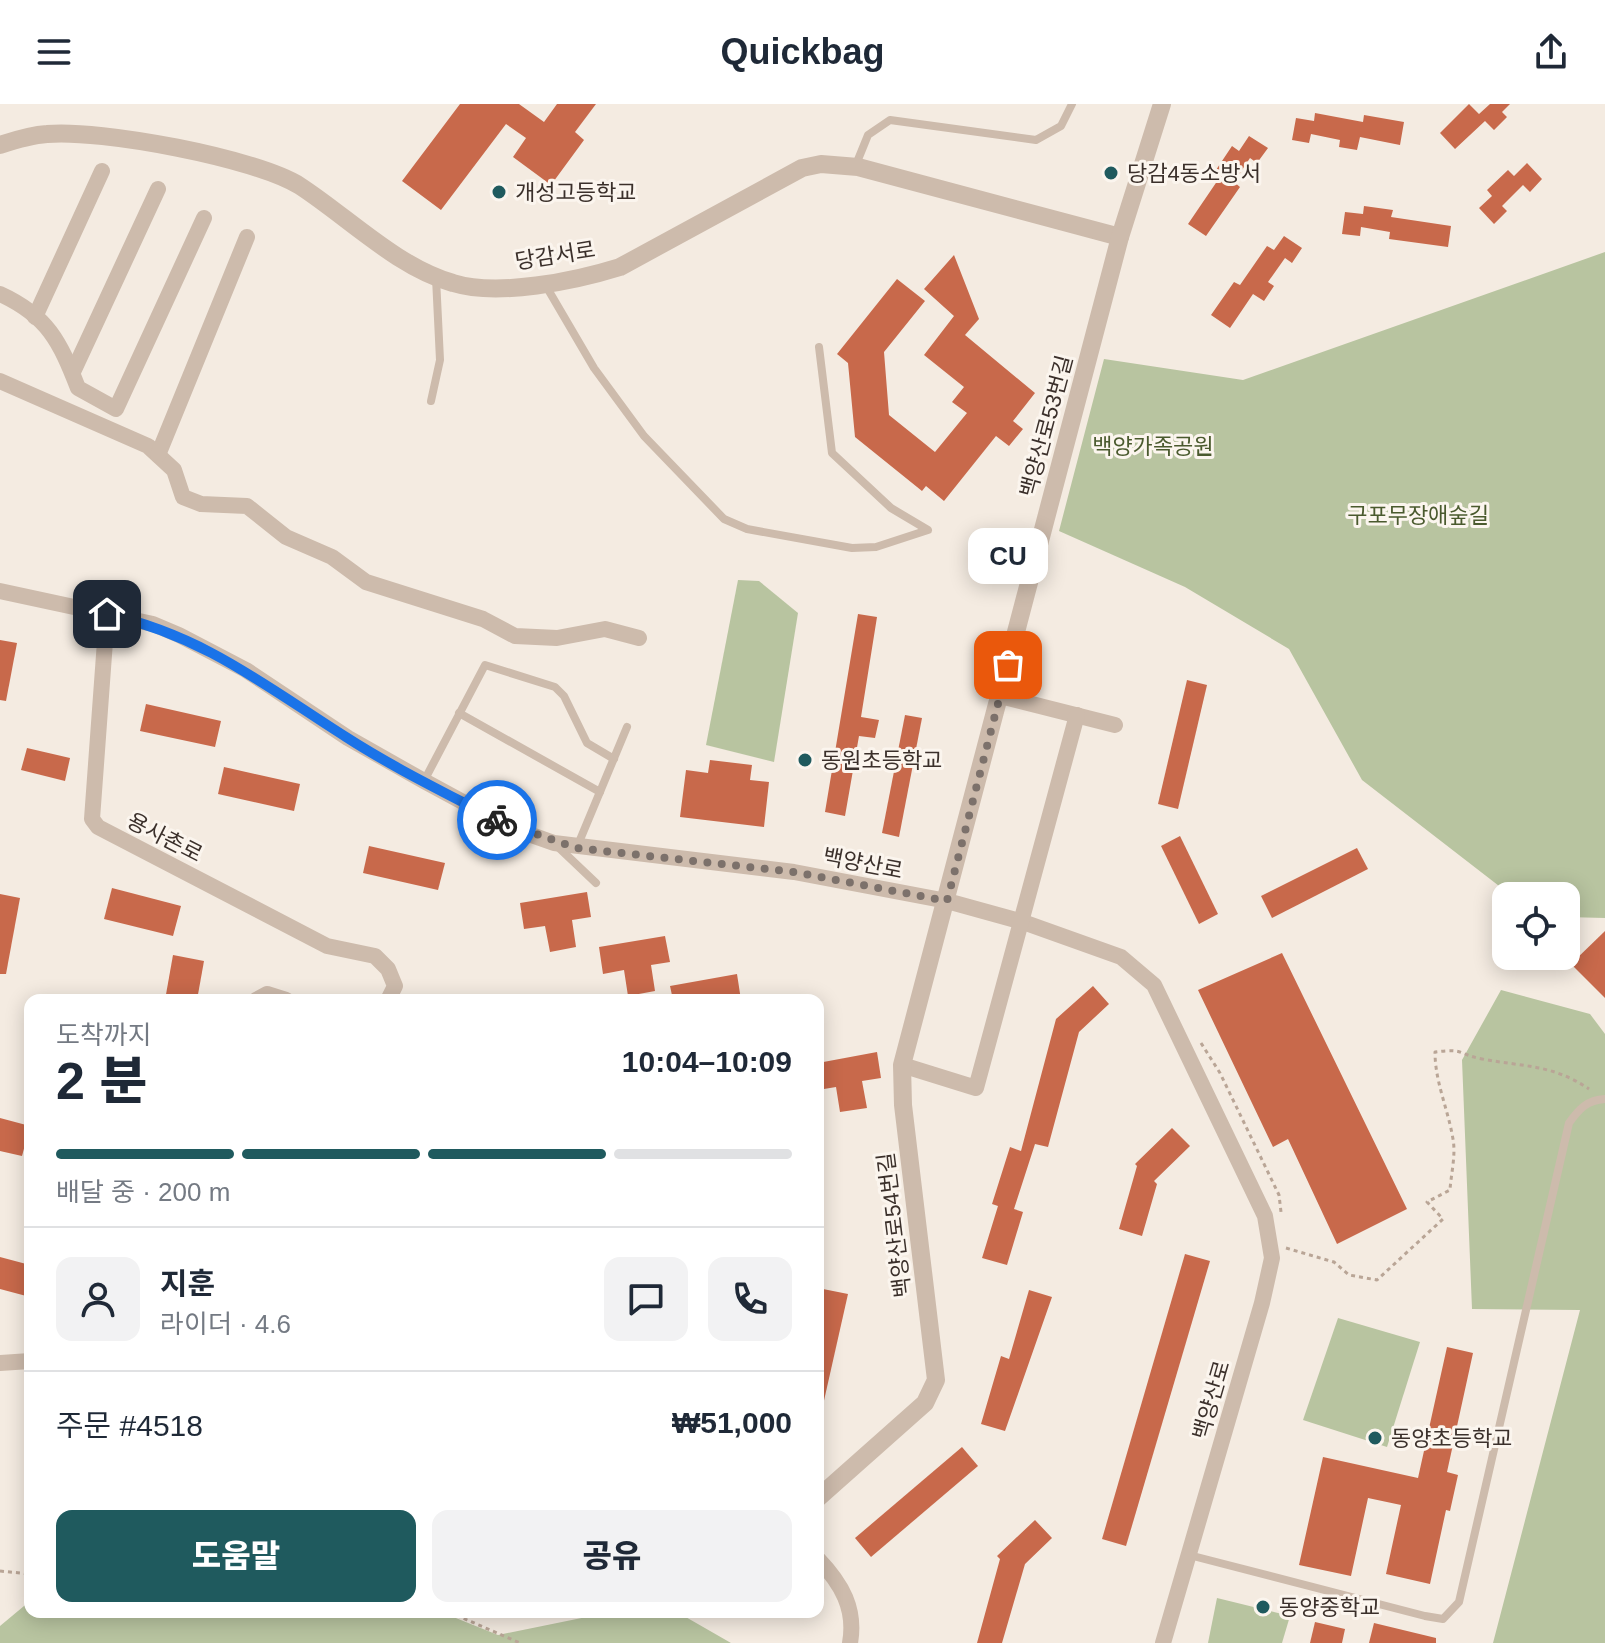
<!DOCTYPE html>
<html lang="ko">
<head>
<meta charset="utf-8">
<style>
  :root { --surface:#fff; --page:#f2f2f3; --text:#1f2937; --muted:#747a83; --line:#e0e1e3; --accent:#1f5a5e }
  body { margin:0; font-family:Arial,"Noto Sans KR",sans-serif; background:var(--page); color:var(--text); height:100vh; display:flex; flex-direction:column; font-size:30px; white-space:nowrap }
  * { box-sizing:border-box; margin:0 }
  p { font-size:26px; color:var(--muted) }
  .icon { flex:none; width:44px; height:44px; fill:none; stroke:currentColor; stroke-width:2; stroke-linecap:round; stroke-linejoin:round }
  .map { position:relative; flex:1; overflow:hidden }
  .sheet { position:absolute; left:24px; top:890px; width:800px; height:624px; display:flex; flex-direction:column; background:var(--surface); border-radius:16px; box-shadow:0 4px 20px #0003 }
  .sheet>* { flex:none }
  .controls { position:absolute; left:1492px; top:778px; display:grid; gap:16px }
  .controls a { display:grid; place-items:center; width:88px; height:88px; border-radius:16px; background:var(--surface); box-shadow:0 4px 20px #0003; font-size:40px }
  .pin { position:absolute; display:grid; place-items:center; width:68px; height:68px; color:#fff; margin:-34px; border-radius:16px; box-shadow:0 4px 12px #0006 }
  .courier { position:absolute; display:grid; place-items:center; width:80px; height:80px; margin:-40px; border:6px solid #1a73e8; border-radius:50%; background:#fff; color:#222; box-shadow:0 2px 10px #0007 }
  .bubble { position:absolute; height:56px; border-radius:16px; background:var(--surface); box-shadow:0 4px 20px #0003; font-size:26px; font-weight:800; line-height:56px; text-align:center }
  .summary em { font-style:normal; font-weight:800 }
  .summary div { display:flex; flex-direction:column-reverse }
  .summary { display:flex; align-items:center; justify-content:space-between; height:136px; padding:0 32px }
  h1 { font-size:52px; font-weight:800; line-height:60px }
  .bar { display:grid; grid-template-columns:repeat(4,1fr); gap:12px 8px; align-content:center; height:96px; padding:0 32px }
  .bar i { height:10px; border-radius:6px; background:var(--line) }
  .bar .current { background:var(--accent) }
  .bar p { grid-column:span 4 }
  .line { display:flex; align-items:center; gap:20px; padding:0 32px; border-top:2px solid var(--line) }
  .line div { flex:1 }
  .round { display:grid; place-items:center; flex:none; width:84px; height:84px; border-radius:16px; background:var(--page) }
  .action { display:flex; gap:16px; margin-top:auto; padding:16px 32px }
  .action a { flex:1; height:92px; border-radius:16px; background:var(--accent); color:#fff; font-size:32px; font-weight:800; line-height:92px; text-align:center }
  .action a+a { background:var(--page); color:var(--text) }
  header { display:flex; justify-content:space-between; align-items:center; height:104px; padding:0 32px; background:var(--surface); font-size:36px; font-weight:800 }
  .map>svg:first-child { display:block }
</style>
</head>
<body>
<header><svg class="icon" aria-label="menu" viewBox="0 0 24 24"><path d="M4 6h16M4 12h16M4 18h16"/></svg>Quickbag<svg class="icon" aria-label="share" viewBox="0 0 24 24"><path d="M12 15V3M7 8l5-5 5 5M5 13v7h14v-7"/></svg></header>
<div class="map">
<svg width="1605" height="1539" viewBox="0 0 1605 1539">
  <rect width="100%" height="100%" fill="#f4ebe1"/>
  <g fill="#b8c4a0">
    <polygon points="1605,148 1605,814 1566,813 1566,792 1512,792 1362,676 1289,545 1185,483 1059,427 1104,255 1243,276"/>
    <polygon points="738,476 759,477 798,509 774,658 706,641"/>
    <polygon points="1501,886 1590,910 1605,930 1605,1539 1493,1539 1580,1206 1472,1205 1462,956"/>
    <polygon points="1338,1214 1420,1238 1387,1343 1303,1316"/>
    <polygon points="1217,1494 1290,1512 1282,1539 1208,1539"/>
    <polygon points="30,1497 30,1508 441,1508 498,1531 611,1508 677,1508 731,1539 0,1539 0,1522"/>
  </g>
  <g fill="#c8694b">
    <polygon points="460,0 519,0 544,18 557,0 596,0 575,28 584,36 551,81 513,53 526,34 506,20 441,106 402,77"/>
    <polygon points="1469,0 1479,10 1490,0 1510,0 1502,8 1507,13 1494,26 1485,17 1455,45 1440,29"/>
    <polygon points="1315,9 1363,18 1364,11 1404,18 1400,41 1360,33 1357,46 1339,43 1340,36 1311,30 1309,39 1292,36 1296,14 1314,17"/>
    <polygon points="1249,32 1268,44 1257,59 1250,54 1234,78 1240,83 1206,132 1188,120 1222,70 1216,66 1232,42 1239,47"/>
    <polygon points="1527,59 1542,75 1530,88 1523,81 1502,102 1507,107 1494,120 1479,104 1492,92 1487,86 1508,66 1514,72"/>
    <polygon points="1364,102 1393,106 1391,113 1451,122 1448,143 1389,135 1390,128 1361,123 1360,132 1342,130 1345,108 1363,110"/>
    <polygon points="1284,132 1302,144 1292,159 1285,154 1268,178 1274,182 1264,197 1253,190 1230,224 1211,211 1234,178 1240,181 1267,142 1274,146"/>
    <polygon points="954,151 979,215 965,231 1035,289 1013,317 1023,325 1009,342 996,332 944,397 926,382 922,387 855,333 848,259 837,250 897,175 925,197 884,248 889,311 935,348 967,309 952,298 964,283 924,251 954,212 924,185"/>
    <polygon points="858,510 877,513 861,613 879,616 875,634 859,632 845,712 825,708"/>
    <polygon points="0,536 17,539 6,597 0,596"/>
    <polygon points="1187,576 1207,581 1178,705 1158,700"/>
    <polygon points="146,600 221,617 215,643 140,627"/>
    <polygon points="905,611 922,614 899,733 882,729"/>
    <polygon points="27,644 70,654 65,677 21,666"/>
    <polygon points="710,656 752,661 750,676 769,678 764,723 680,713 686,666 708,669"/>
    <polygon points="224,663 300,680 294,707 218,690"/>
    <polygon points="1180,732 1218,810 1199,820 1161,742"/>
    <polygon points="369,742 445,759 438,786 363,769"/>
    <polygon points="1357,744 1368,765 1272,814 1261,792"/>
    <polygon points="112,784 181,802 173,832 104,815"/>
    <polygon points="587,788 591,813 572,816 576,843 550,848 545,822 524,825 520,799"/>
    <polygon points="0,790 20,794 6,870 0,870"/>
    <polygon points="1605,827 1605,894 1571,860"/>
    <polygon points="665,832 670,858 651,861 655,887 628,892 624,866 603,870 599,843"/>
    <polygon points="1282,849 1407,1105 1337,1140 1288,1035 1273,1043 1198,886"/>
    <polygon points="173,851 204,857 197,896 165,896"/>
    <polygon points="737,870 741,896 673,896 670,882"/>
    <polygon points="1093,882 1109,900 1079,928 1048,1043 1035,1040 1014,1105 1023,1108 1007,1161 982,1154 998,1102 992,1100 1010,1043 1021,1047 1056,915"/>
    <polygon points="877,948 881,974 862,977 867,1004 840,1008 836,983 818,986 818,959"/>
    <polygon points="0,1014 30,1022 22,1052 0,1047"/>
    <polygon points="1172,1024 1190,1042 1154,1077 1157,1080 1142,1132 1119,1125 1137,1062 1135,1060"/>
    <polygon points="1185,1150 1210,1157 1126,1442 1102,1435"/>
    <polygon points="0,1153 30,1161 30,1193 0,1185"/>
    <polygon points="818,1184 848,1190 823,1301 818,1300"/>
    <polygon points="1029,1186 1052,1193 1005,1327 981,1320 1001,1252 1009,1255"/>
    <polygon points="1447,1243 1473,1249 1447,1368 1458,1371 1450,1407 1446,1406 1430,1480 1386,1470 1401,1401 1368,1394 1351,1472 1299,1461 1323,1353 1418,1374"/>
    <polygon points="962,1343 978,1362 871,1453 855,1434"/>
    <polygon points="1035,1416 1052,1434 1025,1460 1002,1539 977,1539 1000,1455 997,1452"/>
    <polygon points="1315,1518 1345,1525 1342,1539 1310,1539"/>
    <polygon points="1374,1519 1436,1534 1436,1539 1369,1539"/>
  </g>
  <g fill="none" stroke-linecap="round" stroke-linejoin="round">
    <g stroke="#b9a596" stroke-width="3" stroke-dasharray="4 4" stroke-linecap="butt">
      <polyline points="1201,939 1220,969 1279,1091 1281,1108"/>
      <path d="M1286,1144L1334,1158L1349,1171L1377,1176L1443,1115L1427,1098L1450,1086C1451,1070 1456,1051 1453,1035C1448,1005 1435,978 1435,948C1465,944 1457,950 1482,955C1524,963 1552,960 1589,985"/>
      <polyline points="0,1467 30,1470"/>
      <polyline points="449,1508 520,1539"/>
    </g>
    <g stroke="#cdbbac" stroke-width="8">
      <polyline points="855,63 868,31 890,16 1036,36 1061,22 1072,0"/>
      <polyline points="546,182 594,264 644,332 724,415 747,425 852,444 876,443 928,426 891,404 832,349 819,243"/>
      <polyline points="431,297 440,256 436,174"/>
      <polyline points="459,609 600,688"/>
      <polyline points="424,677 485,561 555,583 564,592 587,639 614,655"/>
      <polyline points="556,741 596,779"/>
      <polyline points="577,743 627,623"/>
      <path d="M1189,1451L1425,1512L1443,1515L1459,1498L1569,1019C1579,1005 1587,996 1605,995"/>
    </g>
    <g stroke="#cdbbac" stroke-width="16">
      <path d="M0,190C48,212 60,238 78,284L116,305L204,114"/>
      <polyline points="35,213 102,67"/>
      <polyline points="73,268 158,85"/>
      <polyline points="0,277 148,342 174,366 183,393 201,400 247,402 286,433 332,453 366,478 483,515 515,532 557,534 605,525 639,534"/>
      <polyline points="158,351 247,133"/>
      <polyline points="0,487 153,520 179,531 246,566 348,634 424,677 509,723 554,739 794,768 947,797 1023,818 1121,853 1154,881 1265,1112 1272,1154 1262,1199 1163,1539"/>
      <polyline points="107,510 92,715 98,723 327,842 375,852 388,865 395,882 388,896"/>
      <polyline points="1000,592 1115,621"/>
      <polyline points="256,896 267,890 286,896"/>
      <polyline points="902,961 976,984 1077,611"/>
      <polyline points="0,1259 30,1257"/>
      <path d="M818,1455C842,1480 856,1505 850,1539"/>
    </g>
    <g stroke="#cdbbac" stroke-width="18">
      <path d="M0,41C15,36 31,31 47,30C100,25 256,54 300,82C349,114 397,163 453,179C498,193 575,177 620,163L802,64L821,60L858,63L1120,133"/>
      <polyline points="818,1394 925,1299 936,1276 903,1001 902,961 1120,133 1162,0"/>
    </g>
  </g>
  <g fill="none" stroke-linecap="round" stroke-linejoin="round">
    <polyline stroke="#7c716b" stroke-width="8" stroke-dasharray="0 14.4" points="497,716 576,744 794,768 947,797 1008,561"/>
    <path stroke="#1a73e8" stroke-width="10" d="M107,510C204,532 264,581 346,633C394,664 446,689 497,716"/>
  </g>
  <g fill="#1f5a5e" stroke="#fbf5ee" stroke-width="3">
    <circle cx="1111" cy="69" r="8"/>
    <circle cx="499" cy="88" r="8"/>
    <circle cx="805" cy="656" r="8"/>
    <circle cx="1375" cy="1334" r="8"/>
    <circle cx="1263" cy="1503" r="8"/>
  </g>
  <g text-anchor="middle" stroke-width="6" stroke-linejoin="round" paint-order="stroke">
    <g font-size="22" fill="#3b302b" stroke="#fbf5ee" text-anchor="start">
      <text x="1127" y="77">당감4동소방서</text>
      <text x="515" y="96">개성고등학교</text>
      <text x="821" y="664">동원초등학교</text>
      <text x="1391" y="1342">동양초등학교</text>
      <text x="1279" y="1511">동양중학교</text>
    </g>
    <g font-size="22" fill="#3b302b" stroke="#fbf5ee">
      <text transform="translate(555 151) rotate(-9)" y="8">당감서로</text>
      <text transform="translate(1046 322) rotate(-75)" y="8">백양산로53번길</text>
      <text transform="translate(165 733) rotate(27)" y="8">용사촌로</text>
      <text transform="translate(863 759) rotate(11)" y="8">백양산로</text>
      <text transform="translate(894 1121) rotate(-97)" y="8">백양산로54번길</text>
      <text transform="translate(1211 1296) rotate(-74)" y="8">백양산로</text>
    </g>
    <g font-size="22" fill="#4a5a2e" stroke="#fbf5ee">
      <text x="1153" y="350">백양가족공원</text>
      <text x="1418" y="419">구포무장애숲길</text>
    </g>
  </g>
</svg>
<div class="controls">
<a><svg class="icon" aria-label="locate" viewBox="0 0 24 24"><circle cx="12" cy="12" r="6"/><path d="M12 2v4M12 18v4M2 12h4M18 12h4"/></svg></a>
</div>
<div class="pin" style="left:1008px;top:561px;background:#ea580c"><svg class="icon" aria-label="bag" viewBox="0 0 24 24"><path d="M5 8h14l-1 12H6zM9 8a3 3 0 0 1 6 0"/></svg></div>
<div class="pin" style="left:107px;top:510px;background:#1f2937"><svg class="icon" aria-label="home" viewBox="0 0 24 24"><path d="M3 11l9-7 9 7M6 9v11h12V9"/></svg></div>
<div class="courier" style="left:497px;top:716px"><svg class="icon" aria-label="bike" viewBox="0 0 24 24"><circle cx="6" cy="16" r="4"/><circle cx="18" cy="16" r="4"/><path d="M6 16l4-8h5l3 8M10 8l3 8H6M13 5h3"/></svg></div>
<div class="bubble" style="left:968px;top:424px;width:80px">CU</div>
<section class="sheet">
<div class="summary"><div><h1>2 분</h1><p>도착까지</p></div><em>10:04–10:09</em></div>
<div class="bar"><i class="current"></i><i class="current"></i><i class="current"></i><i></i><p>배달 중 · 200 m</p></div>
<div class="line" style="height:144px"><a class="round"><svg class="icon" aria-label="person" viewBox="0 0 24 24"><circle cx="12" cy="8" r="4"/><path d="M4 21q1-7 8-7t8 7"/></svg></a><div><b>지훈</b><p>라이더 · 4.6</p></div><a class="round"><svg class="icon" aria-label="chat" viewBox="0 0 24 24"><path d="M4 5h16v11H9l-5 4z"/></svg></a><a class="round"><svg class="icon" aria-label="phone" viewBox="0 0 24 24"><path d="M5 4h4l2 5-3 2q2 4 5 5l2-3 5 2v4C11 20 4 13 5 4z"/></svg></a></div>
<div class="line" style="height:104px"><div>주문 #4518</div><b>₩51,000</b></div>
<div class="action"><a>도움말</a><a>공유</a></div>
</section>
</div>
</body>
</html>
